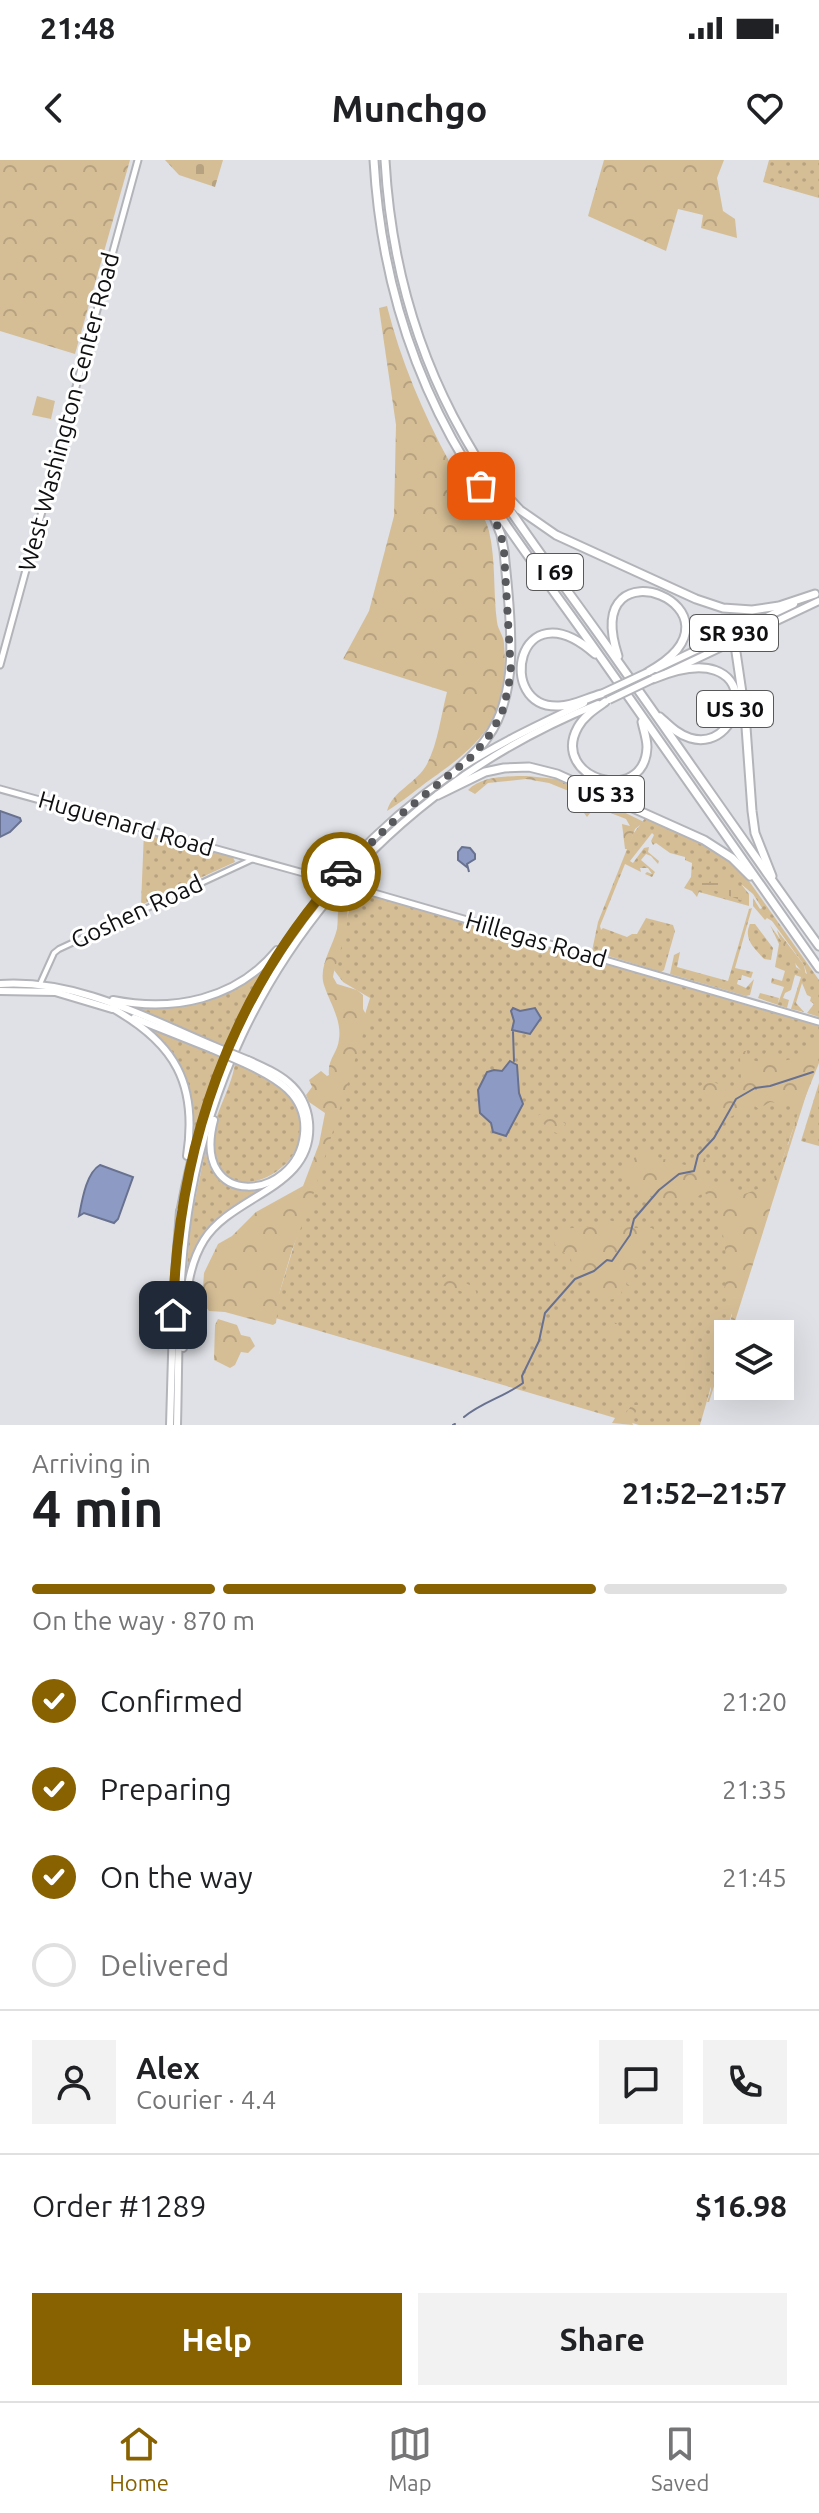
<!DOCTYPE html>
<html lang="en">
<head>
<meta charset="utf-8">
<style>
  :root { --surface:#fff; --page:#f2f2f2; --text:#202124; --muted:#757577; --line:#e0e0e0; --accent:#886100 }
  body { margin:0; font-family:Ubuntu,sans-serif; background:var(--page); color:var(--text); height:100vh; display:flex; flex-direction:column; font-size:30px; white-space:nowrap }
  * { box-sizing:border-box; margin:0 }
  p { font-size:26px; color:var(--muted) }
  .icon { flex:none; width:44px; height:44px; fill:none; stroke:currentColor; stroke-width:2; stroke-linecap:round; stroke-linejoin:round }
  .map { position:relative; height:1265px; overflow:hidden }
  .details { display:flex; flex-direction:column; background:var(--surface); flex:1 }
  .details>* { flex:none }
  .fabs { position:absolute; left:714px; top:1160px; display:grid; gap:16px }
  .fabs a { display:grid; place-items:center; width:80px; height:80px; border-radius:0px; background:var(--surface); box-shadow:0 8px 32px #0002; font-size:40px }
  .pin { position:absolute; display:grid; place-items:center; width:68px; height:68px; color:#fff; margin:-34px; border-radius:16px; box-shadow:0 4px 12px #0006 }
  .courier { position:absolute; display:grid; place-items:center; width:80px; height:80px; margin:-40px; border:6px solid #886100; border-radius:50%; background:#fff; color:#222; box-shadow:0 2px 10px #0007 }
  .overview em { font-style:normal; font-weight:700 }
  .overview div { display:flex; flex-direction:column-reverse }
  .overview { display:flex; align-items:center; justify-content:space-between; height:136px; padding:0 32px }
  h1 { font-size:52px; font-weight:700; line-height:60px }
  .bar { display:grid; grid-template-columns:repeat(4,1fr); gap:12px 8px; align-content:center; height:96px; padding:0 32px }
  .bar i { height:10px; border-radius:6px; background:var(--line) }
  .bar .current { background:var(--accent) }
  .bar p { grid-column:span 4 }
  .line { display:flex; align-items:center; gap:20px; padding:0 32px; border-top:2px solid var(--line) }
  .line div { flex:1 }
  .round { display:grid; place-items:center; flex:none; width:84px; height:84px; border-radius:0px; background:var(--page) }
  ol { padding:0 32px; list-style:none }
  li { display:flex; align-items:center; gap:24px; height:88px }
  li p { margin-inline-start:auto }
  li .icon { padding:8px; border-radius:50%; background:var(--accent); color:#fff; stroke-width:4 }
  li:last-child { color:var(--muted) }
  li i { width:44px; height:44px; border:4px solid var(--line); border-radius:50% }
  .primary-button { display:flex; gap:16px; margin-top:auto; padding:16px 32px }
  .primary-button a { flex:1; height:92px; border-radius:0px; background:var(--accent); color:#fff; font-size:32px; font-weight:700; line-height:92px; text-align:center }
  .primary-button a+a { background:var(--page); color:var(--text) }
  .status { display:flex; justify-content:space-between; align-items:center; height:56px; padding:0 40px; background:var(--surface); direction:ltr }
  .status svg { height:22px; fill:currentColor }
  header { display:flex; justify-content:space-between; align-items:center; height:104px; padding:0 32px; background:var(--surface); font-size:36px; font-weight:700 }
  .tabs { display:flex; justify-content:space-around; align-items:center; height:112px; border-top:2px solid var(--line); background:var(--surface); font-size:22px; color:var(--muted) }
  .tabs a { display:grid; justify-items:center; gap:4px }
  .tabs .current { color:var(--accent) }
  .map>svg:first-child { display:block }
</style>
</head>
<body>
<div class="status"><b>21:48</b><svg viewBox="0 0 49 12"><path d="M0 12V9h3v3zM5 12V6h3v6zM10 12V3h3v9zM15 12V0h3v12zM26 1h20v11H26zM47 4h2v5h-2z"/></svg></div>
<header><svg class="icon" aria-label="back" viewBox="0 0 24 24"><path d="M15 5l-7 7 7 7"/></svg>Munchgo<svg class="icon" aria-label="heart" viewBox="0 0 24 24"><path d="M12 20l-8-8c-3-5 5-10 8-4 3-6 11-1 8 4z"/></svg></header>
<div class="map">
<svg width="819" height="1265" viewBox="0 0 819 1265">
  <defs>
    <pattern id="grass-dots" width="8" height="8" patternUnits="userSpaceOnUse" patternTransform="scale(2)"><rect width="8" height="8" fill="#d5be96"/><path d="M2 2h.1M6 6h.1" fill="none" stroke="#b6a280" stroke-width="1.8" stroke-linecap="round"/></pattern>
    <pattern id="forest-crowns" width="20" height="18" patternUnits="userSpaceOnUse" patternTransform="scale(2)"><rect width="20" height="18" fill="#d5be96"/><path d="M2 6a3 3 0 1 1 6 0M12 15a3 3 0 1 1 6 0" fill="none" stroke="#b6a280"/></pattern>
    <pattern id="wetland-marsh" width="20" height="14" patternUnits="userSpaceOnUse" patternTransform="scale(2)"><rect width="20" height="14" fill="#d5be96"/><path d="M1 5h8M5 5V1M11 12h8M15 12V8" fill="none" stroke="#b6a280"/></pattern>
    <pattern id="cemetery-stones" width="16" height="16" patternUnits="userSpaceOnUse" patternTransform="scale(2)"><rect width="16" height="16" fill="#d5be96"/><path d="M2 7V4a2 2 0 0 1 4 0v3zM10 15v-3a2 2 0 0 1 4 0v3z" fill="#b6a280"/></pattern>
  </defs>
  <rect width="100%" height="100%" fill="#dfe1e6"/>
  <g fill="url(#grass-dots)">
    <polygon points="769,0 819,0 819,38 763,22"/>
    <polygon points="646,657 701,682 726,697 744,714 819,820 819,857 807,853 814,844 810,841 811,837 807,835 802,823 796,843 804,852 791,849 801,817 795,815 791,830 785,833 783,838 789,840 787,848 758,838 760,833 779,838 778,843 784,827 771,823 772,818 782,821 785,811 775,807 779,784 770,765 795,800 796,807 807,814 804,805 772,761 767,758 765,760 753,746 753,738 760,749 762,748 753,734 741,724 749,734 749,746 699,732 697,737 692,731 684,728 691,717 692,703 685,700 685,697 670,693 656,683 653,685 651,681 654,675 652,673 630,701 633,703 644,688 649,687 648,692 659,701 658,704 651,696 646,694 641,700 655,712 652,717 645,714 647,712 652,714 648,708 640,708 641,712 625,704 600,766 601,770 603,768 627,777 632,774 637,774 646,758 673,765 675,771 664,810 661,812 592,791 598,762 633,674"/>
    <polygon points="144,671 232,695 235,702 141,745"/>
    <polygon points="354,731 819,866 819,903 796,960 740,1125 700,1265 639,1265 272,1157 370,838 343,822 334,810"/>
    <polygon points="752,748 735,808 753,812 751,818 742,815 741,820 738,820 737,824 746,828 754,819 750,835 746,836 670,814 674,795 680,792 677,807 728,821 749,749"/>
    <path d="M750,764H755L773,788L771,800L764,799C754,788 743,779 750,764Z"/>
    <polygon points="262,808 264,809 225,886 134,848 168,847 196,842"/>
    <polygon points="148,868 221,896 193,976 187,926 166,886"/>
    <path d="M235,902C253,910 275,919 288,933C343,997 218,1067 212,985C211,956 232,930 235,902Z"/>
    <polygon points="819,923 819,986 801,981"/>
    <path d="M206,988C206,1021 236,1035 266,1027C215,1057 195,1070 185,1130L191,1059Z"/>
  </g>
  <g fill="url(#forest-crowns)">
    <polygon points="0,0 130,0 75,194 0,171"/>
    <polygon points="604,0 724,0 717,18 723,51 735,59 737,78 701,68 703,55 678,49 666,91 588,56"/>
    <path d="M387,146C401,202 423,253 450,303C462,326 482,346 489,371C496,401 493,432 497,462C498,470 504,476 504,484C510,555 485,581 431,619C416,630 403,641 387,651C392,631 417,623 427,604C438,583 441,555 447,532L343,499L369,451L394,356L396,265L379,148Z"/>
    <path d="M527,616L556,619L644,662L635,669L628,689H625L622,664L630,666L626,659L598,648H594L587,657L584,653L588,642L586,638L549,623L526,619L488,623L475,634L468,630C481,616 509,616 527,616Z"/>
    <path d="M345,740C354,762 337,795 333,817L337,824L357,830L363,835V849L368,858L310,1045L292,1090L280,1131L276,1163L273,1165L225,1152L209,1151L202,1142L204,1113L218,1084L232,1076L256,1052L303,1026L319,984L325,953L309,942L306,935L312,927L309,920L321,911L327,916L329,915C327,899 338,893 339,879C342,860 329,841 324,825C318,807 333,786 337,769C339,758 335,748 345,740Z"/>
    <path d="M777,770L804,805L806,816C795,805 780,783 777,770Z"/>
    <path d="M819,876V894L731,1174H728V1183L709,1242H707L711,1230V1207L720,1194L732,1155L724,1133L727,1103L719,1046L704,1032L685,1046L673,1040L655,1038L624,1022L623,1013L639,992L685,1005L700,995L710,1002L703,1007L702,1013L708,1018L710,1028L724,1022L735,1028L739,1036C771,1025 776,1022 786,989L777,985L778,983L788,985L800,946L770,942L759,949L752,944L729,958L723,953L721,946L699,931L700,926L709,921L719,924L726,931L741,920L740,897L744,891H747L748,899L760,902L766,892L773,893V896L782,901C801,898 811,895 819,876Z"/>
    <path d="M545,952L566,964L562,968V975C551,972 543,964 537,956Z"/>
    <polygon points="605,1059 623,1064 629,1062 635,1068 652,1068 656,1073 642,1080 647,1083 640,1091 642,1108 636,1109 630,1116 633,1127 627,1124 628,1118 622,1114 622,1131 619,1138 602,1141 589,1129 586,1122 575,1121 571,1099 554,1084 563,1069 601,1065"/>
    <polygon points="449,1114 475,1128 477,1136 470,1137 466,1133 442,1125 440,1120"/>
    <polygon points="218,1159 237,1165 241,1175 250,1177 255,1186 248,1193 241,1192 235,1205 230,1208 214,1200 215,1165"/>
    <polygon points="609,1160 618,1164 620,1171 616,1183 609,1185 606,1180"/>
    <polygon points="632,1245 643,1245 642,1250 637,1250 631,1259 633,1265 612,1263 615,1258 622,1258"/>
  </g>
  <polygon fill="url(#wetland-marsh)" points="719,720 729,722 743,741 697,724"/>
  <polygon fill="url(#cemetery-stones)" points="165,0 223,0 215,27 179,15"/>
  <polygon fill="#d5be96" points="37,236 55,241 51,259 32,255"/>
  <g fill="#8d9bc4" stroke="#68718f" stroke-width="2">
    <polygon points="0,651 20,658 21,661 10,672 0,677"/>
    <polygon points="462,687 470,688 475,694 475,699 467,704 469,712 468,708 458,700 458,692"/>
    <polygon points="513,848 520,851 535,848 541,858 530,874 512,870 514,861 511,851"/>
    <polygon points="510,901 517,905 519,933 523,944 506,976 493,972 491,963 480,953 478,930 487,912 494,910 502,911"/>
    <path d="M100,1005L133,1017L118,1059L114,1063L84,1053L79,1056C82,1041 86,1013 100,1005Z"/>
  </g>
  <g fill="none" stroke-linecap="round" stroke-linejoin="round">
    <g stroke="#68718f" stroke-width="2">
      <polyline points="513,872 514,901"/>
      <path d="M464,1257C482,1242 504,1237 523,1223L522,1216L539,1181L545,1153L575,1119L594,1111L607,1100L612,1101L630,1075L634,1059L659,1030L679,1014L694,1011L698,995L714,978L736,939L755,928L770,926L813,912"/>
      <polyline points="453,1265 455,1264"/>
    </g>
    <g stroke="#b3b4ba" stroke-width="8">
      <polyline id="tertiary" points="40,824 54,793 59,789 253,699"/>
    </g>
    <g stroke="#b3b4ba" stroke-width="9">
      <g id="secondary">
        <polyline points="0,505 138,0"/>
        <polyline points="0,629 318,717"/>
        <polyline points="350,726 819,862"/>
      </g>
    </g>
    <g stroke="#b3b4ba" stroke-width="10">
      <g id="trunk">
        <polyline points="656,509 794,444"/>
        <polyline points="667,513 819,441"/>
        <path d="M0,824C77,819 145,857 214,886"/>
        <polyline points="0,831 55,832 112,849"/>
        <path d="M113,840C173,852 236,840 277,790"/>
        <path d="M112,848C175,883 198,924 187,996"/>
        <polyline points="134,858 212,889"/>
        <path d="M214,960C190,1051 297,1042 304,974C308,935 276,918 246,904"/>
        <path d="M180,1053C212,875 300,720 450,615C492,586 538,565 584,543"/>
        <path d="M183,1188C186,1151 184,1112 204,1080C233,1034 315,1028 309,962C305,925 277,913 248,900"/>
        <polyline points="170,1265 174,1127 180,1051"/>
        <path d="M177,1265C179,1189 177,1111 191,1035C232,810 386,629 598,544"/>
      </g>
    </g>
    <g stroke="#b3b4ba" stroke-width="11">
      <g id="motorway">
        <path d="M374,0C380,107 410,211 466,303C508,372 558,436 604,502C675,604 747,706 819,808"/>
        <path d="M385,0C390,89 412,177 453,256C499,344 563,422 619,503C686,597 751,692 819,786"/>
        <polyline points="506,335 520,350 556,375 696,439 723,448 752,450 779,446 815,434"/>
        <polyline points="738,480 736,492 745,553 752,651 755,673 772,716"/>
        <path d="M595,494C517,425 494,549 559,546C573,546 587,538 601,534"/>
        <path d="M618,496C578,376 762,449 648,512"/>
        <path d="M653,519C768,471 747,595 690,578C677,574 669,565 660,557"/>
        <path d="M605,542C595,549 584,556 578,567C549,619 645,647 647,587C647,579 644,571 642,562"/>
        <path d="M453,614C464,602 478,592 487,578C523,530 509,448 504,391L501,375L487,339"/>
        <polyline points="438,635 485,612 504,608 529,607 557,614 704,680 732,698 750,716"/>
      </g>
    </g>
    <use href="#tertiary" stroke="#fff" stroke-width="4"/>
    <use href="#secondary" stroke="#fff" stroke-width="5"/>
    <use href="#trunk" stroke="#fff" stroke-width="6"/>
    <use href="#motorway" stroke="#fff" stroke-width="7"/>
    <g stroke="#b3b4ba" stroke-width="9" stroke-linecap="butt">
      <polyline id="secondary-bridge" points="318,717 350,726"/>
    </g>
    <g stroke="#b3b4ba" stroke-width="10" stroke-linecap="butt">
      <g id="trunk-bridge">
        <polyline points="603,533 648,512"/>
        <polyline points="609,540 653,519"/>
        <polyline points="214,886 248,900"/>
        <polyline points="212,889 246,904"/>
      </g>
    </g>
    <use href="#secondary-bridge" stroke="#fff" stroke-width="5"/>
    <use href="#trunk-bridge" stroke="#fff" stroke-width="6"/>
  </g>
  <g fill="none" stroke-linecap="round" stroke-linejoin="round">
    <polyline stroke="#58595c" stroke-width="8" stroke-dasharray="0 14.4" points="341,712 400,655 470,598 487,579 500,557 504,547 511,513 504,391 501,375 481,326"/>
    <path stroke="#886100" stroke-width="10" d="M173,1155C177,989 229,836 341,712"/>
  </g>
  <g text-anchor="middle" stroke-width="6" stroke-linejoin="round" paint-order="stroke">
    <g fill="#fff" stroke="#585859" stroke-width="2">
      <rect x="527" y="394" width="56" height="36" rx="6"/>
      <rect x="690" y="455" width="88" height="36" rx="6"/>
      <rect x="697" y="531" width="76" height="36" rx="6"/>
      <rect x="568" y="616" width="76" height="36" rx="6"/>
    </g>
    <g font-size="22" font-weight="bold" fill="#101012">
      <text x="555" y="420">I 69</text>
      <text x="734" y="481">SR 930</text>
      <text x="735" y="557">US 30</text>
      <text x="606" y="642">US 33</text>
    </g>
    <g font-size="24" fill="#101012" stroke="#fff">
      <text transform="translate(69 252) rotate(-75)" y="8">West Washington Center Road</text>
      <text transform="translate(126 664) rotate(16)" y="8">Huguenard Road</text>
      <text transform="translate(137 752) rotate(-25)" y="8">Goshen Road</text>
      <text transform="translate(536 780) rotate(16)" y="8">Hillegas Road</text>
    </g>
  </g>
</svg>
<div class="fabs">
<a><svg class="icon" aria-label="layers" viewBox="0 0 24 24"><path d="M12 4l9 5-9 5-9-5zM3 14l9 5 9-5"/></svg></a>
</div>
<div class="pin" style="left:481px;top:326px;background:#ea580c"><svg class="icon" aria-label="bag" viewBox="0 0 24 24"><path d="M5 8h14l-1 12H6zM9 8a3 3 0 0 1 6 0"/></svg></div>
<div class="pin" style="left:173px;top:1155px;background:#1f2937"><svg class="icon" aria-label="home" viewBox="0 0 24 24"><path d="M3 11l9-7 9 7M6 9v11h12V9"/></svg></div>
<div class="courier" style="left:341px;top:712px"><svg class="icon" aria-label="car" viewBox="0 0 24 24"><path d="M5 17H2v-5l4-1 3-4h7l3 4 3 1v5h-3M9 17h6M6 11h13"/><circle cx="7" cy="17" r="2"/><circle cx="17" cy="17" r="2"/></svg></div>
</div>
<section class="details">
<div class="overview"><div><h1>4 min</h1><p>Arriving in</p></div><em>21:52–21:57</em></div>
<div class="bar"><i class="current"></i><i class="current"></i><i class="current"></i><i></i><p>On the way · 870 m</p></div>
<ol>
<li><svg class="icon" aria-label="check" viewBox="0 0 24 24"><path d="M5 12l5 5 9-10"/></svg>Confirmed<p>21:20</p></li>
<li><svg class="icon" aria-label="check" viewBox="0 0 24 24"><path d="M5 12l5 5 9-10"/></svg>Preparing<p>21:35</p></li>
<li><svg class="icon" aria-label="check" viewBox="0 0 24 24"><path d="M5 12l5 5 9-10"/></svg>On the way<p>21:45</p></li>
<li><i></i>Delivered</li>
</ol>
<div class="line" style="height:144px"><a class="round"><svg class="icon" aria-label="person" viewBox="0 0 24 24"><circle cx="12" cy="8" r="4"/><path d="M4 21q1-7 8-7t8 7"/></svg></a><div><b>Alex</b><p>Courier · 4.4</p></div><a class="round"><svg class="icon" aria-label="chat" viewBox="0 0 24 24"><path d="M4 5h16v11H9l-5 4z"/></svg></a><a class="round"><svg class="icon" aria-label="phone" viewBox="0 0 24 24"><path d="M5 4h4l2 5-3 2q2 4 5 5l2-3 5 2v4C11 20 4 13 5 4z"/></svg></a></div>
<div class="line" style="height:104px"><div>Order #1289</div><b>$16.98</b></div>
<div class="primary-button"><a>Help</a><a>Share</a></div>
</section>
<nav class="tabs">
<a class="current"><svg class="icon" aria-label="home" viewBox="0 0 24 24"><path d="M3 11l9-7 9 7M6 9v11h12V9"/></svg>Home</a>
<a><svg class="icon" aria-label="map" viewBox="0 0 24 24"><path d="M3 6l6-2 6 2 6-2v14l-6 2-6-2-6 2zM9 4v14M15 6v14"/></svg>Map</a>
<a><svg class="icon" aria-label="saved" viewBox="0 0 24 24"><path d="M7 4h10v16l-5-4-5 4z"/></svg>Saved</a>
</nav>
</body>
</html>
